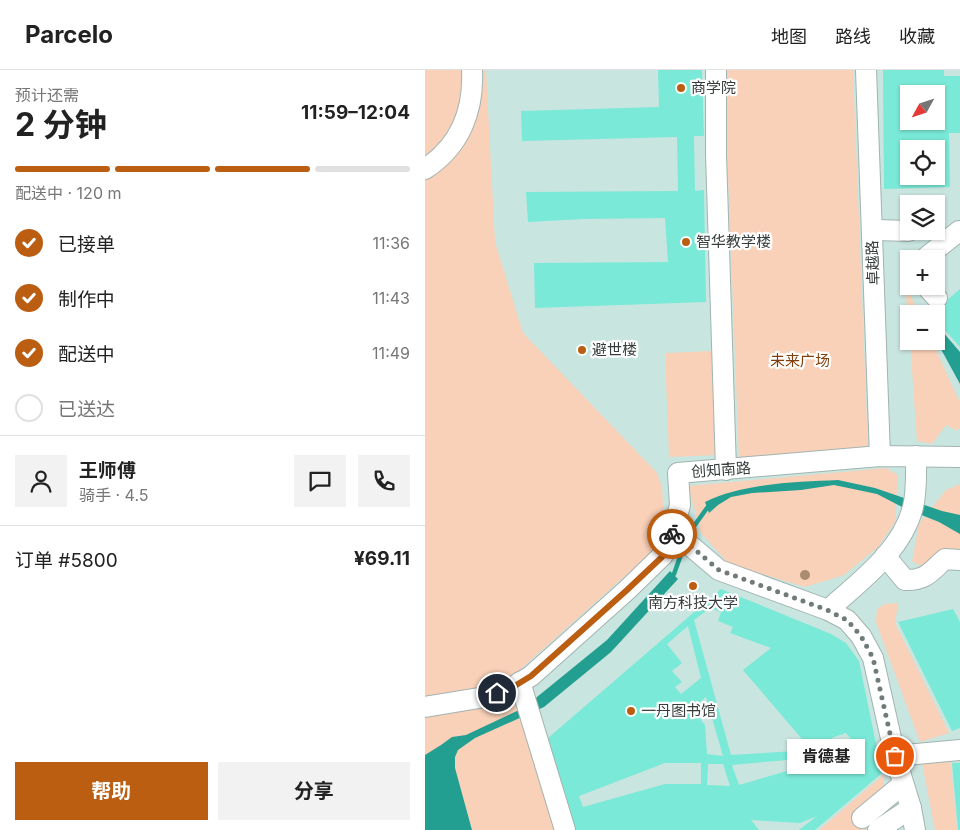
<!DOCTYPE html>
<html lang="zh">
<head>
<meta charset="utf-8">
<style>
  :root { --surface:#fff; --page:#f2f2f2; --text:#222; --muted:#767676; --line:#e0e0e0; --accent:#bb5e11 }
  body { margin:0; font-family:Inter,"Noto Sans SC",sans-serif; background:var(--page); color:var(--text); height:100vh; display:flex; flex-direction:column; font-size:19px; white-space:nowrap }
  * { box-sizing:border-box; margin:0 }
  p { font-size:16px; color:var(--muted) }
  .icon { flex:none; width:28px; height:28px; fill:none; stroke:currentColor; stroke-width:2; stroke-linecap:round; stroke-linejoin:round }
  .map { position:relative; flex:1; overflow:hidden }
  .side { display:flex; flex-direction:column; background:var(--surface); width:425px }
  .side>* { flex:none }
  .needle { width:32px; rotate:230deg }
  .controls { position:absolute; left:475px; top:15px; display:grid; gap:10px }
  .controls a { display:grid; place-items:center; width:45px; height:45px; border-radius:0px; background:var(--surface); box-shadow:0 1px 4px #0004; font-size:25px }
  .pin { position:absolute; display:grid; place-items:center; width:42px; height:42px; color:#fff; margin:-21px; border:2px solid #fff; border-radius:50%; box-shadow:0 1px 5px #0007 }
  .courier { position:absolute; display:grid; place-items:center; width:50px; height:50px; margin:-25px; border:4px solid #bb5e11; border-radius:50%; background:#fff; color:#222; box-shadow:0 1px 6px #0007 }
  .bubble { position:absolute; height:35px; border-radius:0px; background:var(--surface); box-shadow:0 1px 4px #0004; font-size:16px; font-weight:700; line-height:35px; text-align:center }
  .headline em { font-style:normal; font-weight:700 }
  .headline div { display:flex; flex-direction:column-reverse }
  .headline { display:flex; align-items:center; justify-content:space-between; height:85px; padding:0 15px }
  h1 { font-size:32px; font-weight:700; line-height:38px }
  .bar { display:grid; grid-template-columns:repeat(4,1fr); gap:8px 5px; align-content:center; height:60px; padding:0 15px }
  .bar i { height:6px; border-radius:4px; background:var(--line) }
  .bar .on { background:var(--accent) }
  .bar p { grid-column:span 4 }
  .line { display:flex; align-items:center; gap:12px; padding:0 15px; border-top:1px solid var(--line) }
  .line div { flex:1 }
  .round { display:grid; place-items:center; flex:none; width:52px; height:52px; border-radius:0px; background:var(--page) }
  ol { padding:0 15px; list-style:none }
  li { display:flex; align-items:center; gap:15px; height:55px }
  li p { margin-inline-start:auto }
  li .icon { padding:5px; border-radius:50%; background:var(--accent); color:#fff; stroke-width:4 }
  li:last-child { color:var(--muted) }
  li i { width:28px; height:28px; border:2px solid var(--line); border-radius:50% }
  .action { display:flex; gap:10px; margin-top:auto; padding:10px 15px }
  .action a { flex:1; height:58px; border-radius:0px; background:var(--accent); color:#fff; font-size:20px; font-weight:700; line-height:58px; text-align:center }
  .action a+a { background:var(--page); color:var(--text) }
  header { display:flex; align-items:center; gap:30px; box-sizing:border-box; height:70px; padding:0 25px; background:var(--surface); border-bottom:1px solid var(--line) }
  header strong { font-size:24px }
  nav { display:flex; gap:28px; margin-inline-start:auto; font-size:18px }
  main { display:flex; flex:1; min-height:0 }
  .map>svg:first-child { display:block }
</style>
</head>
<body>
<header>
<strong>Parcelo</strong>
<nav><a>地图</a><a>路线</a><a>收藏</a></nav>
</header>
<main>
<section class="side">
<div class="headline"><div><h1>2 分钟</h1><p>预计还需</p></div><em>11:59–12:04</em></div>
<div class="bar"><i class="on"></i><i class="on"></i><i class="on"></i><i></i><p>配送中 · 120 m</p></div>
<ol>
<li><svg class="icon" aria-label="check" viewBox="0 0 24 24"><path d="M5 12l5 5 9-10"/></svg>已接单<p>11:36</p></li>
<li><svg class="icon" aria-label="check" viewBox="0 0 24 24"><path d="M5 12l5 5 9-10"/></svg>制作中<p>11:43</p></li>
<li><svg class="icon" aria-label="check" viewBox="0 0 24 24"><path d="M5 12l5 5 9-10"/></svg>配送中<p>11:49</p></li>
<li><i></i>已送达</li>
</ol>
<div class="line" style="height:90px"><a class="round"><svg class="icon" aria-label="person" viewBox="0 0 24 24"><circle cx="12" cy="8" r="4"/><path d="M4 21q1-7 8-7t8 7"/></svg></a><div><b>王师傅</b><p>骑手 · 4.5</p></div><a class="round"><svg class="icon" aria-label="chat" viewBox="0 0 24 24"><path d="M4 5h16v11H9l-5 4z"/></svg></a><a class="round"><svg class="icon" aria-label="phone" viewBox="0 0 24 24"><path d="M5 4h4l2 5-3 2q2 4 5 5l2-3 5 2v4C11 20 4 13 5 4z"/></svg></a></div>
<div class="line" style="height:65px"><div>订单 #5800</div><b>¥69.11</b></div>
<div class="action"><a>帮助</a><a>分享</a></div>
</section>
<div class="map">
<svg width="535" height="760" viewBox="0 0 535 760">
  <rect width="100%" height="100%" fill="#dbedea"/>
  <path fill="#c9e5df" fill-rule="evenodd" d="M0,0H535V760H0ZM484,24H511V51H484ZM484,79H511V106H484ZM484,134H511V161H484ZM484,189H511V216H484ZM484,244H511V271H484Z"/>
  <g fill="#f9d0b8">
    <polygon points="0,0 61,0 70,172 98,263 232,403 237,417 239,448 229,480 89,605 73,618 0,631"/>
    <polygon points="299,0 428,0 443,379 314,390"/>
    <polygon points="480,214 494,244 484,244 484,258"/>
    <polygon points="485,271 507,271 535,333 535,356 532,361 521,355 507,374 492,371"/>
    <polygon points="289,281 294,385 244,387 240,283"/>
    <polygon points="461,398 473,405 470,452 453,477 419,505 380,517 304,494 276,463 263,416"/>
    <polygon points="535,414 535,485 499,498 487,491 494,454 521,420"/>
    <polygon points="473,533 470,553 524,663 495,672 451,552 452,539 460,534"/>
    <polygon points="91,619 133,760 0,760 0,641"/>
    <polygon points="525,685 532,760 510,760 496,688"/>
    <polygon points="458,705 460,745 439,760 394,760"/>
  </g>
  <g fill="#229f90">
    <polygon points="511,254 535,282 535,314 511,270"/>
    <path d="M413,410L450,418L517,441L535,445V464L514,452L479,438L452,424L409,415L376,420L327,423L306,427L293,435L284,443L280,432C317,413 372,412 413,410Z"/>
    <polygon points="245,501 253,509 186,582 119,637 50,668 33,680 30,687 30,698 47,760 0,760 0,685 16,675 27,667 41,665 96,639 112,627 182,570"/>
  </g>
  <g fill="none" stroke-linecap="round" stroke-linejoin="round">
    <g stroke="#229f90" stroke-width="4.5">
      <polyline points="262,466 282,438 286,435"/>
      <polyline points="246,508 249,504 259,476"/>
    </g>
  </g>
  <g fill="#7ae9d7" fill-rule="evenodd">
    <polygon points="233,0 277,0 279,66 269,66 270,121 279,120 281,232 110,238 109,193 243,192 240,148 159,149 103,152 101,122 253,121 252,67 97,71 96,41 234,37"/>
    <path d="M458,0H519V6H535V63H524L525,117L459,119ZM484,24H511V51H484ZM484,79H511V106H484Z"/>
    <polygon points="535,219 535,277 511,250 511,244 506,244"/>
    <polygon points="158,274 163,281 157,286 152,279"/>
    <path d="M296,519L406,564L421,573L434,591L457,703L390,760H374L392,746L375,753L326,750L334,760H150L123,668ZM285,538L296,542L293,551L308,557L305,563L346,578L318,600L382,675L371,681L306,685L269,550ZM263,556L276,608L256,624L250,617L257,612L247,601L257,593L242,574ZM281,627L298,686L282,684L280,655L267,639ZM421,663L426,669L404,689L314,715L307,695L372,689L409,667ZM240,693H276V714H240L158,737L154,726ZM283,694H298L305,716L282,715Z"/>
    <polygon points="528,539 535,552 535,658 527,661 473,552"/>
    <polygon points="527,693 535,693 535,760 533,760"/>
  </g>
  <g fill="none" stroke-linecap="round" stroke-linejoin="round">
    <g stroke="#a2b4b0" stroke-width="22">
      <g id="minor">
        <polyline points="291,0 291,84 301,400"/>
        <polyline points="441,0 455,386"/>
        <path d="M0,99C35,76 49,41 47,0"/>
        <polyline points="452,160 484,161"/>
        <polyline points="499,189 534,161"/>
        <polyline points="501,216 512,228"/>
        <polyline points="248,461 294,500 403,540 422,550 436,566 448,588 470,686 486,738 490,760"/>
        <path d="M460,486L480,510C501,511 506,501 520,489L535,490"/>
        <path d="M403,540C435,511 477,481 488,437C492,421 491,403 491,386"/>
        <polyline points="95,612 140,760"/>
        <polyline points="0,637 60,627 83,620 106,606 202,520 238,485 248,461 255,435 253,403 455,386 535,387"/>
        <polyline points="470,686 535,680"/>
        <polyline points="437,748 478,714"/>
        <polyline points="453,760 486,738"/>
      </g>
    </g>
    <use href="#minor" stroke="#fff" stroke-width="20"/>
  </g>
  <circle fill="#aa8d6f" cx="380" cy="505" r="5"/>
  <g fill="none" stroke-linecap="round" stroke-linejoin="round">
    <polyline stroke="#707b79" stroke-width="5" stroke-dasharray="0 9" points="247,464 248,461 294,500 402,540 422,550 436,566 448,588 470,686"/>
    <polyline stroke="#bb5e11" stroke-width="6" points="72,623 83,620 106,606 202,520 238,486 247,464"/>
  </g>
  <g fill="#bb5e11" stroke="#fff" stroke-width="2">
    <circle cx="256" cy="18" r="5"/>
    <circle cx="261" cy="172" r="5"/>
    <circle cx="157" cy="280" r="5"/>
    <circle cx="268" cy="516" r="5"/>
    <circle cx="206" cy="641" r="5"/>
  </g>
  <g text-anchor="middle" stroke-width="4.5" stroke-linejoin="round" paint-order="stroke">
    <g font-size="15" fill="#363d3c" stroke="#fff" text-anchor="start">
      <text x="266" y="23">商学院</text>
      <text x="271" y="177">智华教学楼</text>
      <text x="167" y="285">避世楼</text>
      <text x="268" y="538" text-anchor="middle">南方科技大学</text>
      <text x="216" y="646">一丹图书馆</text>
    </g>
    <g font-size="15" fill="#363d3c" stroke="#fff">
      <text transform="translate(448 193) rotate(-92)" y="5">卓越路</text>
      <text transform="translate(296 400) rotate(-4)" y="5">创知南路</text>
    </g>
    <g font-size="15" fill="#813f0a" stroke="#fff">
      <text x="375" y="296">未来广场</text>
    </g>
  </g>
</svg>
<div class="controls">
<a><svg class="needle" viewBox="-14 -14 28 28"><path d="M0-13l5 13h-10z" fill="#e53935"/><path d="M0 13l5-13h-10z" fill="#767676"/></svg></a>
<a><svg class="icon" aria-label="locate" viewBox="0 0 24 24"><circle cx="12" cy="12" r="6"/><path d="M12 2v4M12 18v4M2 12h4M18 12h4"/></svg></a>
<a><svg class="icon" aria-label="layers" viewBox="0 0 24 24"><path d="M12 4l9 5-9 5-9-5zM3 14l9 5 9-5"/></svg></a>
<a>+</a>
<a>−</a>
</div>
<div class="pin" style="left:470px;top:686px;background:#ea580c"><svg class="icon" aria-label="bag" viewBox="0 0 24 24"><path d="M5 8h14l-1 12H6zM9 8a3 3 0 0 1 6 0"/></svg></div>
<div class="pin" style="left:72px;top:623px;background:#1f2937"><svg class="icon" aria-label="home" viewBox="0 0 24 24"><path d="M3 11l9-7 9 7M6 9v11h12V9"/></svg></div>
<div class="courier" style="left:247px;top:464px"><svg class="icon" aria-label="bike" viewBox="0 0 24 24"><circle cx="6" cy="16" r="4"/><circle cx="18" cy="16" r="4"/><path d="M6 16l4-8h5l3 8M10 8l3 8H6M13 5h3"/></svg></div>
<div class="bubble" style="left:362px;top:669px;width:78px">肯德基</div>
</div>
</main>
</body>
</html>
